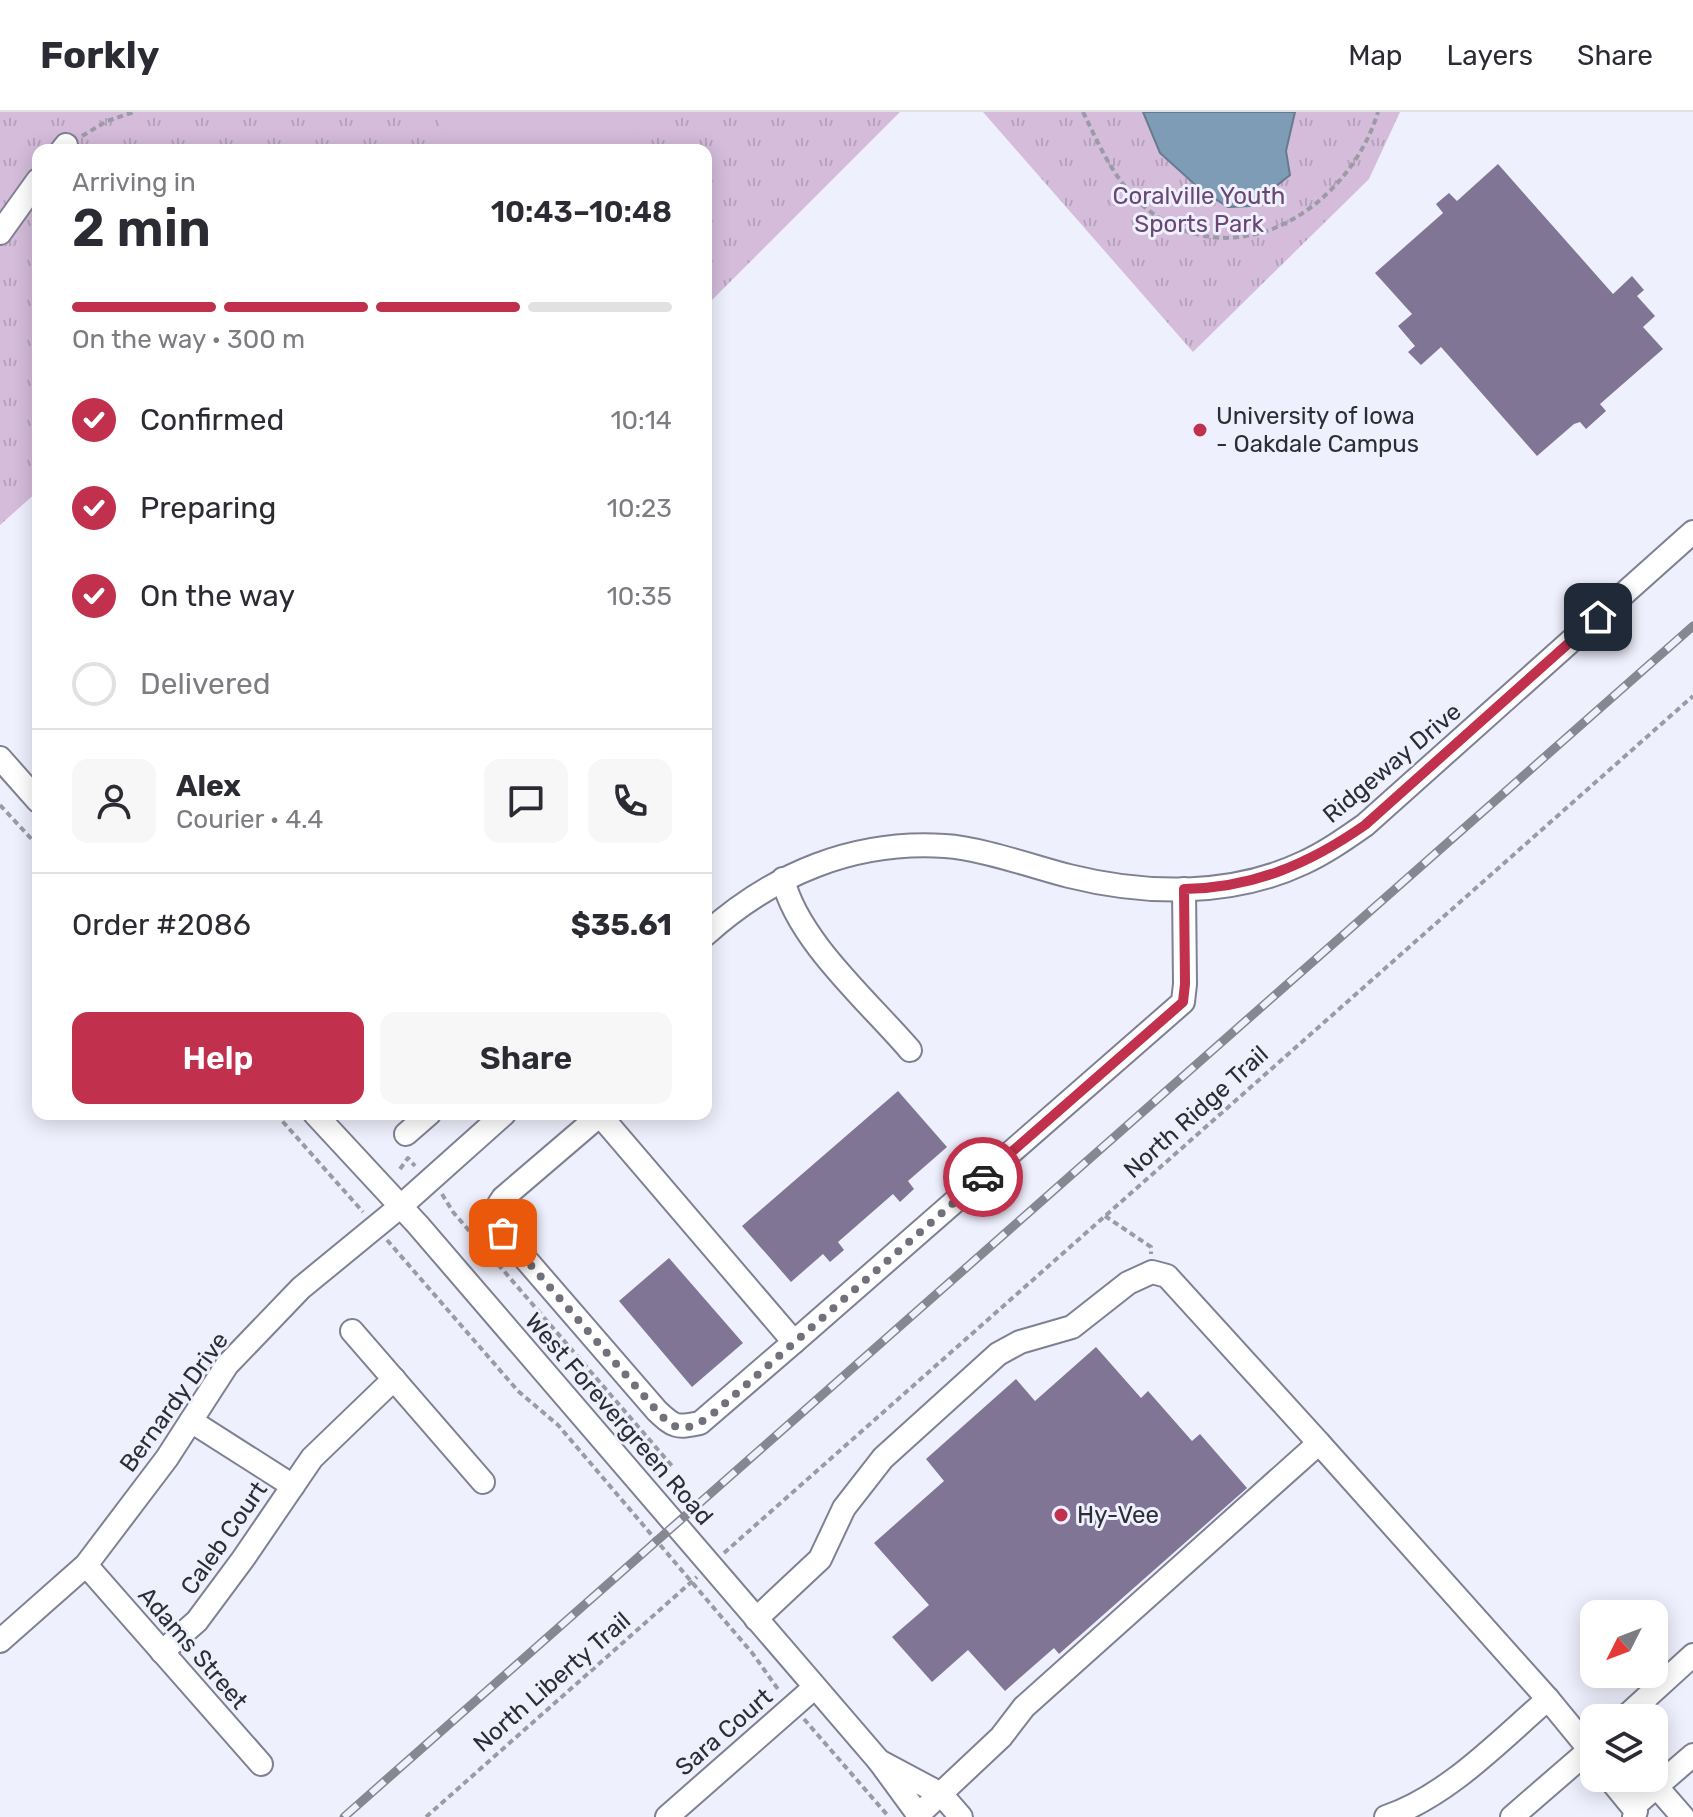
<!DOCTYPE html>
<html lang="en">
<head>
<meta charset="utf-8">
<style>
  :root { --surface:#fff; --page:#f7f7f7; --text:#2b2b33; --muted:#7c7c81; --line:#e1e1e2; --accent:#c1304c }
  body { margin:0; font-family:Rubik,sans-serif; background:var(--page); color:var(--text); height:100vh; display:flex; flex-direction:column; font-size:30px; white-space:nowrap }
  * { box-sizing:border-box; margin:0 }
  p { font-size:26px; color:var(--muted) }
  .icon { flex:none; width:44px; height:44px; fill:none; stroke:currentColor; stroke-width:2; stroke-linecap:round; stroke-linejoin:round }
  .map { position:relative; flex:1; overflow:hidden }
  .side { position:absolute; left:32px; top:32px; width:680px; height:976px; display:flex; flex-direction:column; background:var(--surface); border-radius:16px; box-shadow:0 4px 20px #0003 }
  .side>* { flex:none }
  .needle { width:52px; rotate:228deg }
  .buttons { position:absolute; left:1580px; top:1488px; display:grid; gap:16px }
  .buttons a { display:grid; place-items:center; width:88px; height:88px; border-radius:16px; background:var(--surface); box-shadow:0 4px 20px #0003; font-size:40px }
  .pin { position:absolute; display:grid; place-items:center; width:68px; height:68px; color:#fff; margin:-34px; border-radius:16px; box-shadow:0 4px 12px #0006 }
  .courier { position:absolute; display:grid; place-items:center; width:80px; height:80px; margin:-40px; border:6px solid #c1304c; border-radius:50%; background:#fff; color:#222; box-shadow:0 2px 10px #0007 }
  .head em { font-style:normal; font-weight:600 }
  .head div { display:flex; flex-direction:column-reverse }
  .head { display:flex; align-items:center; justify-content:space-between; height:136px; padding:0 40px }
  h1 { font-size:52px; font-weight:600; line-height:60px }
  .bar { display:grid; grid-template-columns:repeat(4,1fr); gap:12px 8px; align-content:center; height:96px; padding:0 40px }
  .bar i { height:10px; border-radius:6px; background:var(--line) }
  .bar .active { background:var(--accent) }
  .bar p { grid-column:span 4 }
  .line { display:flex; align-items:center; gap:20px; padding:0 40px; border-top:2px solid var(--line) }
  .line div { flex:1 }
  .round { display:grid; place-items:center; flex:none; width:84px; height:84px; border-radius:16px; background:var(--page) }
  ol { padding:0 40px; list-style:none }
  li { display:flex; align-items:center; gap:24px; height:88px }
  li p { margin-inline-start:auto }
  li .icon { padding:8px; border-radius:50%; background:var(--accent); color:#fff; stroke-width:4 }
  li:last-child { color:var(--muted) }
  li i { width:44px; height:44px; border:4px solid var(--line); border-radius:50% }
  .button { display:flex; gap:16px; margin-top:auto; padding:16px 40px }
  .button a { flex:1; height:92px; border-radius:16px; background:var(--accent); color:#fff; font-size:32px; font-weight:600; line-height:92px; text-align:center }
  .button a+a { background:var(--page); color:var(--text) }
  header { display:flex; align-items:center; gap:48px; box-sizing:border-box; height:112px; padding:0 40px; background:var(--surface); border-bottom:2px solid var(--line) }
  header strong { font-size:38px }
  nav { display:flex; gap:44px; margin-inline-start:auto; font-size:28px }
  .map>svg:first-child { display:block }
</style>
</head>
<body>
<header>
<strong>Forkly</strong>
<nav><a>Map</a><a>Layers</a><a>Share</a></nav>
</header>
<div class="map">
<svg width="1693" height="1705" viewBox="0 0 1693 1705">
  <defs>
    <pattern id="grass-tufts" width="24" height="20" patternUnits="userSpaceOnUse" patternTransform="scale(2)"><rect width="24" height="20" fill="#d4bcda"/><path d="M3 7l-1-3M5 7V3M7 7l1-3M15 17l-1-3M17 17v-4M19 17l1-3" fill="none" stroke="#b6a2bc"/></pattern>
  </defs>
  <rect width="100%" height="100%" fill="#eff0fd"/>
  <g fill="url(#grass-tufts)">
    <polygon points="0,0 900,0 706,194 706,38 38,38 38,379 0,413"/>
    <polygon points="983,0 1400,0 1369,67 1193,240"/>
  </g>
  <polygon fill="#d4bcda" points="434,0 653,0 626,38 449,38"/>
  <polygon fill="#7f9cb6" stroke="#667b8f" stroke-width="2" points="1143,0 1295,0 1286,39 1290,63 1251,94 1228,95 1201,78 1160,41"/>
  <g fill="#817595">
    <polygon points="1498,52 1613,182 1632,164 1644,178 1637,184 1655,204 1643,215 1663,237 1600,292 1606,299 1586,317 1580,310 1574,312 1537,344 1441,235 1421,253 1408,240 1415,234 1398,214 1412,202 1375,161 1443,101 1436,92 1449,81 1457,89"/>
    <polygon points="898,979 947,1035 908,1069 914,1077 900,1090 893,1082 838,1130 844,1138 830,1150 823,1142 791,1170 742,1114"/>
    <polygon points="669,1146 743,1231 692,1275 619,1189"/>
    <polygon points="1096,1235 1141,1286 1148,1279 1192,1329 1200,1322 1247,1376 1059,1542 1054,1536 1005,1579 968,1538 932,1570 892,1525 929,1493 874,1431 944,1369 926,1347 1016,1267 1035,1289"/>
  </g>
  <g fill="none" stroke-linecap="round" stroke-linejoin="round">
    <g stroke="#7f8093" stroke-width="26">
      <g id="minor">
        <polyline points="62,38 66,33"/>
        <polyline points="0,121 38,68"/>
        <polyline points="0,646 38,689"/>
        <path d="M783,767C797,828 869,890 910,938"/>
        <path d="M706,822C773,762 854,728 945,734C980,736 1034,755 1069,764C1145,783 1231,785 1303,751C1325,741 1345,727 1365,713L1693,420"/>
        <polyline points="315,1002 418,1113 879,1649"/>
        <polyline points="599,1002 794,1230 1183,890 1185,872 1184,777"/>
        <path d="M600,1003L503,1086C492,1101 494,1106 503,1121L657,1299C674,1315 676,1316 700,1311L794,1230"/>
        <polyline points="406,1022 429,1002"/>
        <polyline points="352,1219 483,1370"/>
        <polyline points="191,1309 293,1374"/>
        <path d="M1319,1331L1548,1587C1499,1629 1448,1684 1386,1705"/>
        <polyline points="86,1453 261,1652"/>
        <polyline points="756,1507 820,1447 844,1396 883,1346 998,1242 1020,1230 1072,1215 1128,1171 1152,1160 1167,1164 1319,1331 1024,1595 1001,1625 918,1703"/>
        <polyline points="0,1529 86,1453 167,1346 227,1253 301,1176 401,1094 504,1002"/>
        <polyline points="162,1540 197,1509 243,1447 312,1346 394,1267"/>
        <polyline points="1548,1587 1594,1643"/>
        <polyline points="1624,1606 1693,1543"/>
        <polyline points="1609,1666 1636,1699 1634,1705"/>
        <polyline points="1656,1674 1683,1705"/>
        <polyline points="1633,1695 1693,1643"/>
        <polyline points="667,1705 815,1575"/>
        <polyline points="920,1705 879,1649 941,1682 961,1705"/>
        <polyline points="1512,1705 1594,1634"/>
      </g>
    </g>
    <g stroke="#9b9ba6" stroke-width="4" stroke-dasharray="6 4" stroke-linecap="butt">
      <path d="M1083,0C1100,35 1116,72 1147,97C1237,169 1349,95 1378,0"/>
      <polyline points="82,24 107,9 134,0"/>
      <polyline points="0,693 38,734"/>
      <polyline points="276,1002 363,1100"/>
      <polyline points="400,1057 408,1046 415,1054"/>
      <polyline points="442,1082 453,1100 672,1354"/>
      <polyline points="1105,1104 1151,1135 1151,1142"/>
      <polyline points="387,1128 518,1279 558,1313 753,1542 780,1580"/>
      <polyline points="724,1441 1693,584"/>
      <polyline points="804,1607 889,1705"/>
      <polyline points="426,1705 697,1465"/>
    </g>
    <use href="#minor" stroke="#fff" stroke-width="22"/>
    <g stroke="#878791" stroke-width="9">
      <polyline id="rail" points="344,1705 1693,514"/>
    </g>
    <use href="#rail" stroke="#eff0fd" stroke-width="6" stroke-dasharray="18" stroke-linecap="butt"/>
  </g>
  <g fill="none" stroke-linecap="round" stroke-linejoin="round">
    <path stroke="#71717b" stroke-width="8" stroke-dasharray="0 14.4" d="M503,1121L657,1299C661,1303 667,1310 672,1313C691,1322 710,1304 722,1294L983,1065"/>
    <path stroke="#c1304c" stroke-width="10" d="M983,1065L1183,890L1185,872L1184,777C1253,776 1309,752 1365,713L1598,505"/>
  </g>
  <g fill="#c1304c" stroke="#eff0fd" stroke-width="3">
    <circle cx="1200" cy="318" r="8"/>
    <circle cx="1061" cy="1403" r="8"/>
  </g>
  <g text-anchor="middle" stroke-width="6" stroke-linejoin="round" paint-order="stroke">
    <g font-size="24" fill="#6a4772" stroke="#eff0fd">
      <text x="1199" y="92">Coralville Youth<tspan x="1199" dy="28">Sports Park</tspan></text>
    </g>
    <g font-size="24" fill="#2d2d35" stroke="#eff0fd" text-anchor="start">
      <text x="1216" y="312">University of Iowa<tspan x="1216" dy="28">- Oakdale Campus</tspan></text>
      <text x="1077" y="1411">Hy-Vee</text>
    </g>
    <g font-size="24" fill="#2d2d35" stroke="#eff0fd">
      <text transform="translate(1392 651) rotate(-40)" y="8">Ridgeway Drive</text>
      <text transform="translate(1196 1000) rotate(-42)" y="8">North Ridge Trail</text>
      <text transform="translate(174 1290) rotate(-54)" y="8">Bernardy Drive</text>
      <text transform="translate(619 1307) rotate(49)" y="8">West Forevergreen Road</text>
      <text transform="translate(224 1426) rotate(-55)" y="8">Caleb Court</text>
      <text transform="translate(193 1536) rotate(49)" y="8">Adams Street</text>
      <text transform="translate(552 1570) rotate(-41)" y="8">North Liberty Trail</text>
      <text transform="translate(724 1620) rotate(-41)" y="8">Sara Court</text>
    </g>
  </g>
</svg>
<div class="buttons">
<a><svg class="needle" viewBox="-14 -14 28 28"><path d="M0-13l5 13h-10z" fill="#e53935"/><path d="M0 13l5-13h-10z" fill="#7c7c81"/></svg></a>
<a><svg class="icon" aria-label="layers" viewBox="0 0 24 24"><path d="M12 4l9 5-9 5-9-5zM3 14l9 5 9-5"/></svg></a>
</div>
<div class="pin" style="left:503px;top:1121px;background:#ea580c"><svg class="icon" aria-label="bag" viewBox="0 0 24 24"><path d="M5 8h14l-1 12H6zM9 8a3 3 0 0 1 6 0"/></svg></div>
<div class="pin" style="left:1598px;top:505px;background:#1f2937"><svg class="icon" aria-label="home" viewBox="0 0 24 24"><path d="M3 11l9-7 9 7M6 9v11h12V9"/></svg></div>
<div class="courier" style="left:983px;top:1065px"><svg class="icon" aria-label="car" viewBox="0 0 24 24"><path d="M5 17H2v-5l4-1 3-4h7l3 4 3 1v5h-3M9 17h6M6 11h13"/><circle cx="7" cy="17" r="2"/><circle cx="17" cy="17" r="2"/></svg></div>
<section class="side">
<div class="head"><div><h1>2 min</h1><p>Arriving in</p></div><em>10:43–10:48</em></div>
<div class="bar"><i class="active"></i><i class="active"></i><i class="active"></i><i></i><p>On the way · 300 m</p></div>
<ol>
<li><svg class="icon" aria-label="check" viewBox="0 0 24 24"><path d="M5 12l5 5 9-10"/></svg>Confirmed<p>10:14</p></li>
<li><svg class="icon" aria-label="check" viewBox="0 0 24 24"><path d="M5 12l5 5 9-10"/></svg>Preparing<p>10:23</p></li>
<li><svg class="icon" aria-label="check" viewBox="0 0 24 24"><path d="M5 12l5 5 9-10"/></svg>On the way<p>10:35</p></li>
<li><i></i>Delivered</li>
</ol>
<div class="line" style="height:144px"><a class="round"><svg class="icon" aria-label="person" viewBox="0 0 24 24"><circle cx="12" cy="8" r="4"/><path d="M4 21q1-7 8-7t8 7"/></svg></a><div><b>Alex</b><p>Courier · 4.4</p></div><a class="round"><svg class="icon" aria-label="chat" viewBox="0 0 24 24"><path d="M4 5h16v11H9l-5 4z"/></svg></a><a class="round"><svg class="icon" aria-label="phone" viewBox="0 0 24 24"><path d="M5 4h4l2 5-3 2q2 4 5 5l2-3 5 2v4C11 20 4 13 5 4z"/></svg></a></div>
<div class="line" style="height:104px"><div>Order #2086</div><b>$35.61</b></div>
<div class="button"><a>Help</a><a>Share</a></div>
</section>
</div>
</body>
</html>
